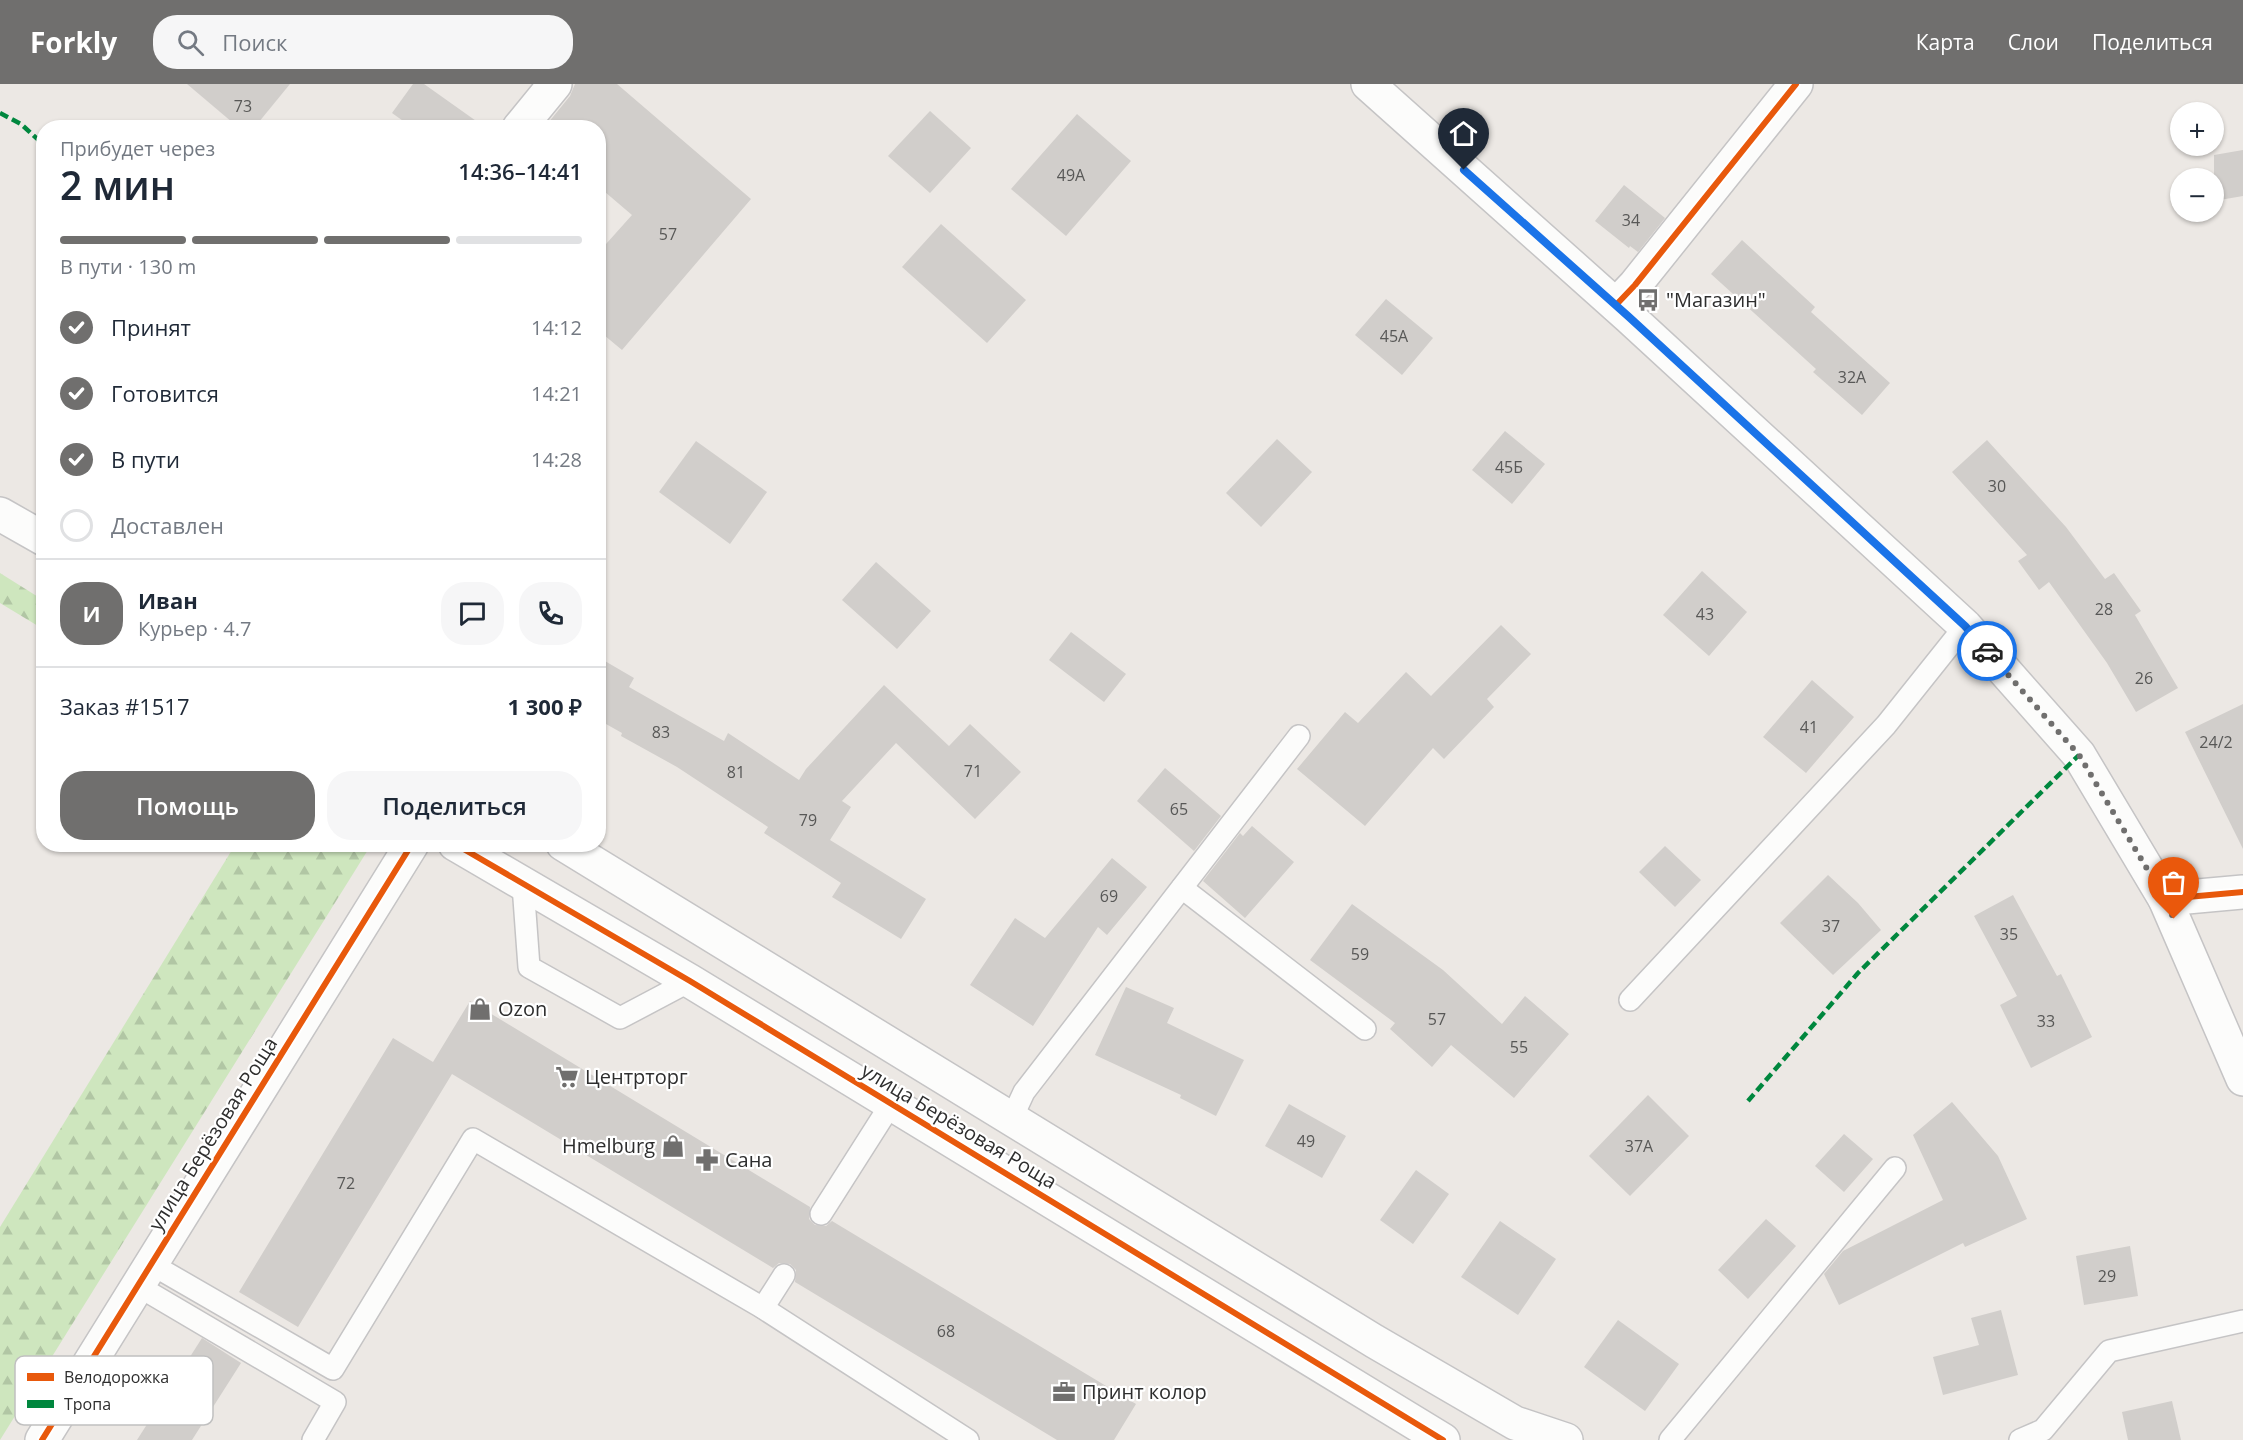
<!DOCTYPE html>
<html lang="ru">
<head>
<meta charset="utf-8">
<style>
  :root { --surface:#fff; --page:#f6f6f7; --text:#1f2937; --muted:#747a83; --line:#e0e1e3; --accent:#706f6e }
  body { margin:0; font-family:"Open Sans",sans-serif; background:var(--page); color:var(--text); height:100vh; display:flex; flex-direction:column; font-size:22px; white-space:nowrap }
  * { box-sizing:border-box; margin:0 }
  p { font-size:20px; color:var(--muted) }
  .icon { flex:none; width:33px; height:33px; fill:none; stroke:currentColor; stroke-width:2; stroke-linecap:round; stroke-linejoin:round }
  .map { position:relative; flex:1; overflow:hidden }
  .drawer { position:absolute; left:36px; top:36px; width:570px; height:732px; display:flex; flex-direction:column; background:var(--surface); border-radius:24px; box-shadow:0 2px 4px #0004 }
  .drawer>* { flex:none }
  .tools { position:absolute; left:2170px; top:18px; display:grid; gap:12px }
  .tools a { display:grid; place-items:center; width:54px; height:54px; border-radius:50%; background:var(--surface); box-shadow:0 2px 4px #0004; font-size:30px }
  .pin { position:absolute; display:grid; place-items:center; width:51px; height:51px; color:#fff; margin:-62px -26px; border-radius:50% 50% 50% 0; rotate:-45deg; box-shadow:0 0 6px #0007 }
  .pin .icon { rotate:45deg }
  .courier { position:absolute; display:grid; place-items:center; width:60px; height:60px; margin:-30px; border:4px solid #1a73e8; border-radius:50%; background:#fff; color:#222; box-shadow:0 2px 8px #0007 }
  .overview em { font-style:normal; font-weight:600 }
  .overview div { display:flex; flex-direction:column-reverse }
  .overview { display:flex; align-items:center; justify-content:space-between; height:102px; padding:0 24px }
  h1 { font-size:39px; font-weight:600; line-height:45px }
  .bar { display:grid; grid-template-columns:repeat(4,1fr); gap:9px 6px; align-content:center; height:72px; padding:0 24px }
  .bar i { height:8px; border-radius:4px; background:var(--line) }
  .bar .current { background:var(--accent) }
  .bar p { grid-column:span 4 }
  .line { display:flex; align-items:center; gap:15px; padding:0 24px; border-top:2px solid var(--line) }
  .line div { flex:1 }
  .round { display:grid; place-items:center; flex:none; width:63px; height:63px; border-radius:24px; background:var(--page) }
  ol { padding:0 24px; list-style:none }
  li { display:flex; align-items:center; gap:18px; height:66px }
  li p { margin-inline-start:auto }
  li .icon { padding:6px; border-radius:50%; background:var(--accent); color:#fff; stroke-width:4 }
  li:last-child { color:var(--muted) }
  li i { width:33px; height:33px; border:3px solid var(--line); border-radius:50% }
  .primary-button { display:flex; gap:12px; margin-top:auto; padding:12px 24px }
  .primary-button a { flex:1; height:69px; border-radius:24px; background:var(--accent); color:#fff; font-size:24px; font-weight:600; line-height:69px; text-align:center }
  .primary-button a+a { background:var(--page); color:var(--text) }
  header { display:flex; align-items:center; gap:36px; box-sizing:border-box; height:84px; padding:0 30px; background:var(--accent); color:#fff }
  header strong { font-size:28px }
  nav { display:flex; gap:33px; margin-inline-start:auto; font-size:21px }
  .search { width:420px; height:54px; background:var(--page); display:flex; align-items:center; gap:15px; box-sizing:border-box; padding:0 21px; border-radius:24px; color:var(--muted); font-size:22px }
  .map>svg:first-child { display:block }
</style>
</head>
<body>
<header>
<strong>Forkly</strong>
<div class="search"><svg class="icon" aria-label="search" viewBox="0 0 24 24"><circle cx="10" cy="10" r="6"/><path d="M15 15l6 6"/></svg>Поиск</div>
<nav><a>Карта</a><a>Слои</a><a>Поделиться</a></nav>
</header>
<div class="map">
<svg width="2243" height="1356" viewBox="0 0 2243 1356">
  <defs>
    <pattern id="forest-firs" width="22" height="20" patternUnits="userSpaceOnUse" patternTransform="scale(1.5)"><rect width="22" height="20" fill="#cee6be"/><path d="M5 1l3.5 6h-7zM16 11l3.5 6h-7z" fill="#b1c6a4"/></pattern>
  </defs>
  <rect width="100%" height="100%" fill="#ece8e4"/>
  <g fill="url(#forest-firs)">
    <polygon points="0,489 43,516 43,545 0,519"/>
    <polygon points="235,761 371,761 0,1356 0,1143"/>
  </g>
  <g fill="#d1cecb">
    <polygon points="187,0 290,0 254,44 239,44"/>
    <polygon points="413,0 424,0 486,44 413,44 392,29"/>
    <polygon points="575,0 617,0 751,115 622,266 598,246 598,169 632,131 598,102 598,44 544,44 570,12"/>
    <polygon points="930,27 971,64 930,109 888,72"/>
    <polygon points="1077,30 1131,77 1066,152 1011,105"/>
    <polygon points="2243,66 2243,112 2214,117 2214,71"/>
    <polygon points="1624,101 1665,134 1638,168 1630,162 1629,164 1595,137"/>
    <polygon points="941,140 1026,216 987,259 902,183"/>
    <polygon points="1742,156 1815,223 1811,228 1890,299 1862,331 1813,288 1816,285 1711,190"/>
    <polygon points="1386,215 1433,254 1402,291 1355,251"/>
    <polygon points="1505,347 1545,380 1512,420 1472,386"/>
    <polygon points="1277,355 1312,388 1261,443 1226,409"/>
    <polygon points="1987,356 2066,443 2105,495 2114,489 2141,527 2135,531 2178,604 2136,628 2107,579 2049,498 2039,506 2018,477 2027,471 1952,388"/>
    <polygon points="696,357 767,408 730,460 659,408"/>
    <polygon points="876,478 931,527 897,565 842,516"/>
    <polygon points="1702,487 1747,528 1709,572 1663,531"/>
    <polygon points="1501,541 1531,570 1487,615 1494,623 1444,675 1433,664 1365,742 1297,685 1345,628 1358,639 1406,588 1431,612"/>
    <polygon points="1071,548 1126,590 1104,618 1049,576"/>
    <polygon points="598,573 634,594 629,603 724,657 728,649 799,696 806,685 884,601 949,662 970,640 1021,688 975,735 896,659 842,717 851,723 830,756 926,815 901,855 832,813 841,799 764,749 768,743 677,683 621,652 622,649 606,640 598,653"/>
    <polygon points="1812,596 1854,633 1806,689 1763,653"/>
    <polygon points="2243,620 2243,765 2185,648"/>
    <polygon points="1165,684 1221,732 1194,767 1137,717"/>
    <polygon points="1252,742 1294,778 1245,834 1203,797 1240,749 1243,752"/>
    <polygon points="1665,762 1701,796 1675,823 1639,788"/>
    <polygon points="1112,774 1147,803 1107,851 1098,843 1033,942 970,901 1015,834 1045,854"/>
    <polygon points="1828,791 1858,819 1881,846 1833,891 1780,839"/>
    <polygon points="2013,811 2057,892 2061,890 2092,953 2031,984 2000,921 2017,912 1974,832"/>
    <polygon points="1352,820 1443,886 1502,940 1525,912 1569,950 1514,1014 1451,961 1432,983 1390,945 1395,939 1310,876"/>
    <polygon points="1126,903 1174,924 1167,939 1244,976 1216,1032 1180,1014 1181,1011 1095,971"/>
    <polygon points="470,917 810,1123 809,1135 815,1141 826,1142 832,1137 1136,1320 1114,1356 1057,1356 795,1198 796,1186 790,1180 779,1179 773,1184 452,990 298,1243 239,1208 393,954 433,978"/>
    <polygon points="1648,1011 1689,1052 1630,1112 1589,1072"/>
    <polygon points="1952,1018 1998,1072 2027,1135 1965,1163 1963,1159 1839,1221 1824,1190 1843,1167 1943,1116 1913,1051"/>
    <polygon points="1289,1020 1346,1052 1322,1094 1265,1062"/>
    <polygon points="1844,1050 1873,1075 1844,1108 1815,1082"/>
    <polygon points="1416,1086 1449,1110 1413,1160 1380,1136"/>
    <polygon points="1766,1135 1796,1162 1748,1215 1718,1186"/>
    <polygon points="1500,1137 1556,1175 1518,1231 1461,1193"/>
    <polygon points="2130,1162 2138,1212 2084,1221 2076,1172"/>
    <polygon points="2001,1226 2018,1291 1943,1311 1933,1273 1979,1261 1971,1234"/>
    <polygon points="1618,1236 1679,1280 1645,1327 1584,1283"/>
    <polygon points="202,1254 241,1279 192,1356 137,1356"/>
    <polygon points="2172,1317 2181,1356 2128,1356 2122,1328"/>
  </g>
  <g fill="none" stroke-linecap="round" stroke-linejoin="round">
    <g stroke="#c5c4c5" stroke-width="24">
      <g id="lane">
        <polyline points="523,801 529,883 620,934 690,897"/>
        <polyline points="1182,804 1365,945"/>
        <polyline points="1630,916 1886,641 1965,542"/>
        <polyline points="1011,1036 1024,1008 1299,652"/>
        <polyline points="821,1130 891,1020"/>
        <polyline points="151,1180 333,1285 473,1055 763,1224 968,1356"/>
        <polyline points="138,1202 335,1318 313,1356"/>
        <polyline points="763,1224 784,1191"/>
        <polyline points="1670,1356 1895,1084"/>
        <polyline points="2020,1356 2043,1346 2109,1267 2243,1237"/>
      </g>
    </g>
    <g stroke="#c5c4c5" stroke-width="36">
      <g id="street">
        <polyline points="519,44 555,0"/>
        <polyline points="1616,221 1635,201 1796,0"/>
        <polyline points="455,760 690,897 1443,1356"/>
        <polyline points="2165,815 2243,808"/>
        <polyline points="42,1356 412,760"/>
      </g>
    </g>
    <g stroke="#c5c4c5" stroke-width="36">
      <g id="secondary">
        <polyline points="1368,0 1629,233 1965,542 2079,671 2165,815 2243,995"/>
        <polyline points="0,430 44,455"/>
        <polyline points="563,760 1374,1257 1515,1339 1566,1356"/>
      </g>
    </g>
    <use href="#lane" stroke="#fcfcfb" stroke-width="21"/>
    <use href="#street" stroke="#fcfcfb" stroke-width="33"/>
    <use href="#secondary" stroke="#fcfcfb" stroke-width="33"/>
    <g stroke="#00873e" stroke-width="4.5" stroke-dasharray="9 4.5" stroke-linecap="butt">
      <polyline points="0,29 21,40 44,61"/>
      <polyline points="1748,1017 1858,889 2079,671"/>
    </g>
    <g stroke="#fff" stroke-width="10">
      <g id="cycleway">
        <polyline points="1616,221 1635,201 1796,0"/>
        <polyline points="455,760 690,897 1443,1356"/>
        <polyline points="2165,815 2243,808"/>
        <polyline points="42,1356 412,760"/>
      </g>
    </g>
    <use href="#cycleway" stroke="#e8590c" stroke-width="6"/>
  </g>
  <g fill="none" stroke-linecap="round" stroke-linejoin="round">
    <polyline stroke="#706f6e" stroke-width="6" stroke-dasharray="0 10.8" points="1987,567 2079,671 2165,815 2174,835"/>
    <polyline stroke="#1a73e8" stroke-width="8" points="1464,86 1629,233 1965,542 1987,567"/>
  </g>
  <defs>
    <g id="bus-bare" transform="scale(1.8)"><path d="M-5-6H5V4H4V6H2V4H-2V6H-4V4H-5ZM-3.5-4V0h7V-4ZM-3.5 1.2v1.5H-2V1.2ZM2 1.2v1.5H3.5V1.2Z" fill="#706f6e" stroke="#fff" stroke-width="2.5" paint-order="stroke"/></g>
    <g id="shop-bare" transform="scale(1.8)"><path d="M-5-2.5h2.3a2.7 3.5 0 0 1 5.4 0H5L5.5 6h-11ZM-1.5-2.5h3a1.5 2.3 0 0 0-3 0Z" fill="#706f6e" stroke="#fff" stroke-width="2.5" paint-order="stroke"/></g>
    <g id="supermarket-bare" transform="scale(1.8)"><path d="M-6-5.5h2.5l.6 2H6L4.5 2H-2.5L-4.4-4H-6ZM-1.5 3.2a1.3 1.3 0 1 0 .1 0ZM3 3.2a1.3 1.3 0 1 0 .1 0Z" fill="#706f6e" stroke="#fff" stroke-width="2.5" paint-order="stroke"/></g>
    <g id="pharmacy-bare" transform="scale(1.8)"><path d="M-2-6h4v4h4v4h-4v4h-4v-4h-4v-4h4Z" fill="#706f6e" stroke="#fff" stroke-width="2.5" paint-order="stroke"/></g>
    <g id="office-bare" transform="scale(1.8)"><path d="M-6-3h4V-5.5h4V-3h4V5H-6ZM-1-4.5V-3h2v-1.5ZM-6 0V1H6V0Z" fill="#706f6e" stroke="#fff" stroke-width="2.5" paint-order="stroke"/></g>
  </defs>
  <g fill-rule="evenodd">
    <use href="#bus-bare" x="1648" y="216"/>
    <use href="#shop-bare" x="480" y="925"/>
    <use href="#supermarket-bare" x="567" y="993"/>
    <use href="#shop-bare" x="673" y="1062"/>
    <use href="#pharmacy-bare" x="707" y="1076"/>
    <use href="#office-bare" x="1064" y="1308"/>
  </g>
  <g text-anchor="middle" stroke-width="4.5" stroke-linejoin="round" paint-order="stroke">
    <g font-size="16" fill="#585857">
      <text x="243" y="28">73</text>
      <text x="1071" y="97">49А</text>
      <text x="1631" y="142">34</text>
      <text x="668" y="156">57</text>
      <text x="1394" y="258">45А</text>
      <text x="1852" y="299">32А</text>
      <text x="1509" y="389">45Б</text>
      <text x="1997" y="408">30</text>
      <text x="2104" y="531">28</text>
      <text x="1705" y="536">43</text>
      <text x="2144" y="600">26</text>
      <text x="1809" y="649">41</text>
      <text x="661" y="654">83</text>
      <text x="2216" y="664">24/2</text>
      <text x="973" y="693">71</text>
      <text x="736" y="694">81</text>
      <text x="1179" y="731">65</text>
      <text x="808" y="742">79</text>
      <text x="1109" y="818">69</text>
      <text x="1831" y="848">37</text>
      <text x="2009" y="856">35</text>
      <text x="1360" y="876">59</text>
      <text x="1437" y="941">57</text>
      <text x="2046" y="943">33</text>
      <text x="1519" y="969">55</text>
      <text x="1306" y="1063">49</text>
      <text x="1639" y="1068">37А</text>
      <text x="346" y="1105">72</text>
      <text x="2107" y="1198">29</text>
      <text x="946" y="1253">68</text>
    </g>
    <g font-size="20" fill="#2e2e2e" stroke="#fff" text-anchor="start">
      <text x="1666" y="223">"Магазин"</text>
      <text x="498" y="932">Ozon</text>
      <text x="585" y="1000">Центрторг</text>
      <text x="655" y="1069" text-anchor="end">Hmelburg</text>
      <text x="725" y="1083">Сана</text>
      <text x="1082" y="1315">Принт колор</text>
    </g>
    <g font-size="20" fill="#2e2e2e" stroke="#fff">
      <text transform="translate(959 1042) rotate(31)" y="7">улица Берёзовая Роща</text>
      <text transform="translate(213 1050) rotate(-58)" y="7">улица Берёзовая Роща</text>
    </g>
  </g>
  <rect x="15" y="1272" width="198" height="69" rx="9" fill="#fff" stroke="#c0c0c0" stroke-width="1.5"/>
  <rect x="27" y="1289" width="27" height="8" fill="#e8590c"/>
  <rect x="27" y="1316" width="27" height="8" fill="#00873e"/>
  <g font-size="16" fill="#2e2e2e">
    <text x="64" y="1299">Велодорожка</text>
    <text x="64" y="1326">Тропа</text>
  </g>
</svg>
<div class="tools">
<a>+</a>
<a>−</a>
</div>
<div class="pin" style="left:2174px;top:835px;background:#ea580c"><svg class="icon" aria-label="bag" viewBox="0 0 24 24"><path d="M5 8h14l-1 12H6zM9 8a3 3 0 0 1 6 0"/></svg></div>
<div class="pin" style="left:1464px;top:86px;background:#1f2937"><svg class="icon" aria-label="home" viewBox="0 0 24 24"><path d="M3 11l9-7 9 7M6 9v11h12V9"/></svg></div>
<div class="courier" style="left:1987px;top:567px"><svg class="icon" aria-label="car" viewBox="0 0 24 24"><path d="M5 17H2v-5l4-1 3-4h7l3 4 3 1v5h-3M9 17h6M6 11h13"/><circle cx="7" cy="17" r="2"/><circle cx="17" cy="17" r="2"/></svg></div>
<section class="drawer">
<div class="overview"><div><h1>2 мин</h1><p>Прибудет через</p></div><em>14:36–14:41</em></div>
<div class="bar"><i class="current"></i><i class="current"></i><i class="current"></i><i></i><p>В пути · 130 m</p></div>
<ol>
<li><svg class="icon" aria-label="check" viewBox="0 0 24 24"><path d="M5 12l5 5 9-10"/></svg>Принят<p>14:12</p></li>
<li><svg class="icon" aria-label="check" viewBox="0 0 24 24"><path d="M5 12l5 5 9-10"/></svg>Готовится<p>14:21</p></li>
<li><svg class="icon" aria-label="check" viewBox="0 0 24 24"><path d="M5 12l5 5 9-10"/></svg>В пути<p>14:28</p></li>
<li><i></i>Доставлен</li>
</ol>
<div class="line" style="height:108px"><b class="round" style="background:var(--accent);color:#fff">И</b><div><b>Иван</b><p>Курьер · 4.7</p></div><a class="round"><svg class="icon" aria-label="chat" viewBox="0 0 24 24"><path d="M4 5h16v11H9l-5 4z"/></svg></a><a class="round"><svg class="icon" aria-label="phone" viewBox="0 0 24 24"><path d="M5 4h4l2 5-3 2q2 4 5 5l2-3 5 2v4C11 20 4 13 5 4z"/></svg></a></div>
<div class="line" style="height:78px"><div>Заказ #1517</div><b>1 300 ₽</b></div>
<div class="primary-button"><a>Помощь</a><a>Поделиться</a></div>
</section>
</div>
</body>
</html>
